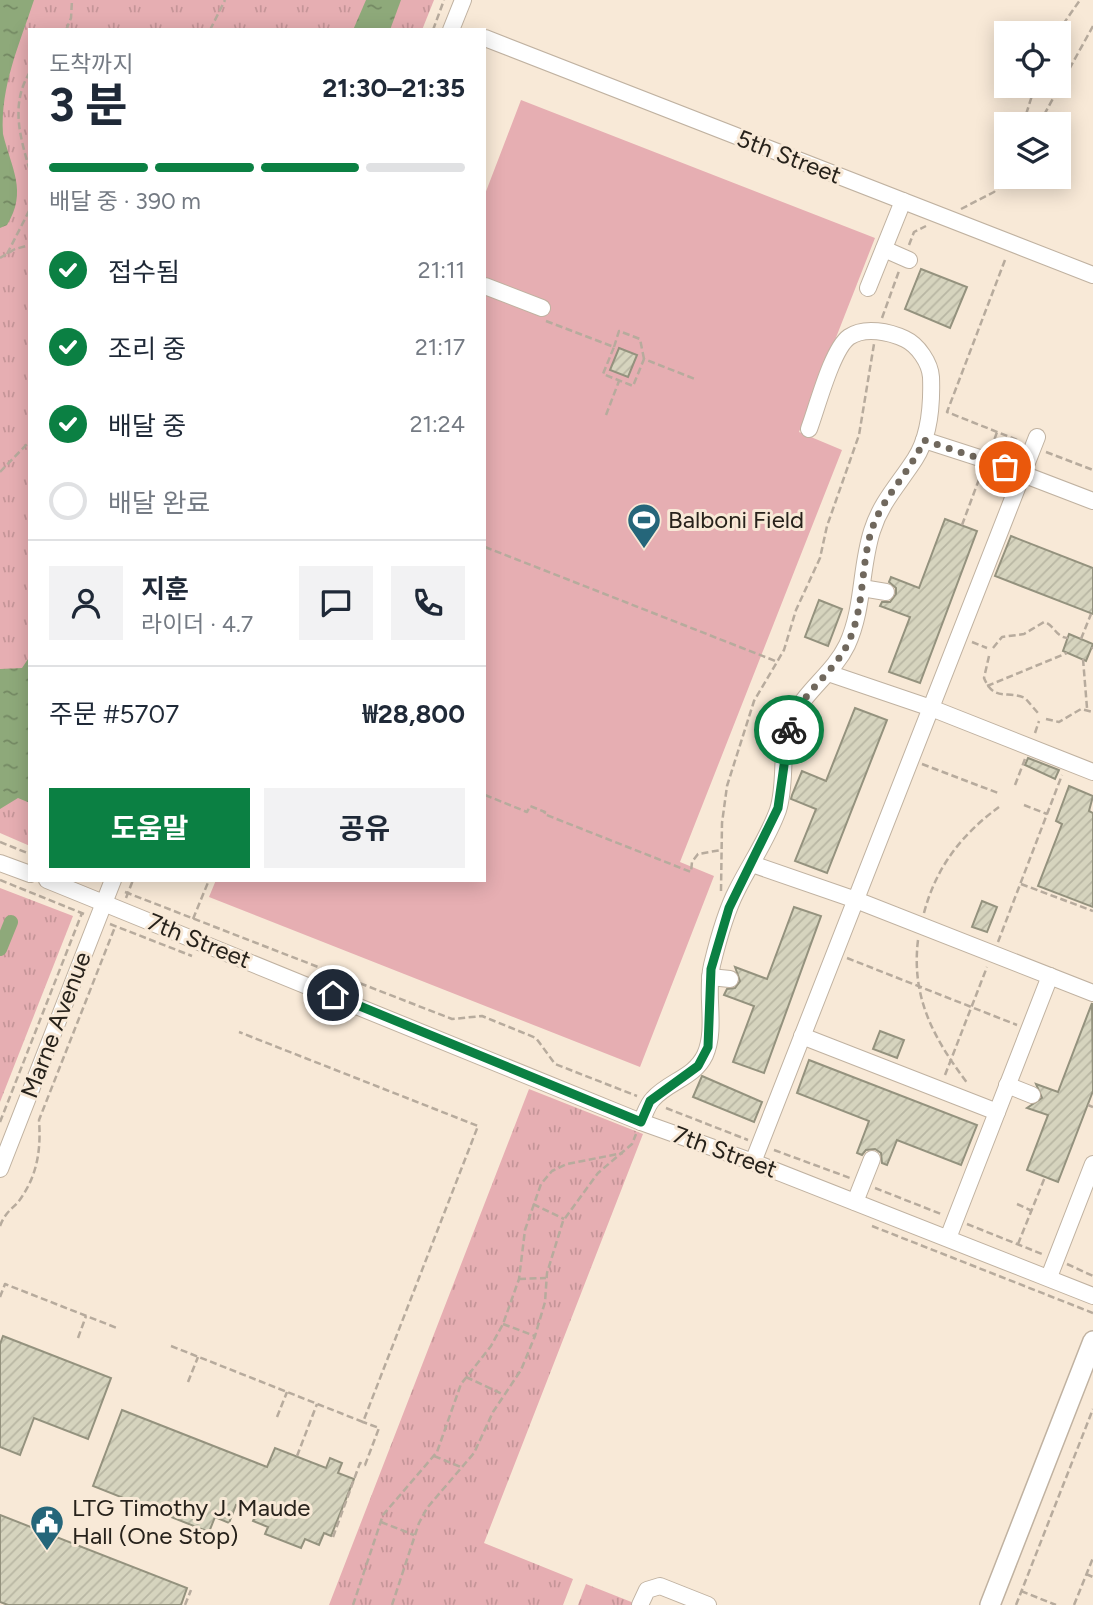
<!DOCTYPE html>
<html lang="ko">
<head>
<meta charset="utf-8">
<style>
  :root { --surface:#fff; --page:#f2f2f3; --text:#1f2937; --muted:#747a83; --line:#e0e1e3; --accent:#0b8043 }
  body { margin:0; font-family:Figtree,"Noto Sans KR",sans-serif; background:var(--page); color:var(--text); height:100vh; display:flex; flex-direction:column; font-size:26px; white-space:nowrap }
  * { box-sizing:border-box; margin:0 }
  p { font-size:23px; color:var(--muted) }
  .icon { flex:none; width:38px; height:38px; fill:none; stroke:currentColor; stroke-width:2; stroke-linecap:round; stroke-linejoin:round }
  .map { position:relative; flex:1; overflow:hidden }
  .side { position:absolute; left:28px; top:28px; width:458px; height:854px; display:flex; flex-direction:column; background:var(--surface); border-radius:0px; box-shadow:0 4px 18px #0003 }
  .side>* { flex:none }
  .tools { position:absolute; left:994px; top:21px; display:grid; gap:14px }
  .tools a { display:grid; place-items:center; width:77px; height:77px; border-radius:0px; background:var(--surface); box-shadow:0 4px 18px #0003; font-size:35px }
  .pin { position:absolute; display:grid; place-items:center; width:60px; height:60px; color:#fff; margin:-30px; border:4px solid #fff; border-radius:50%; box-shadow:0 2px 7px #0007 }
  .courier { position:absolute; display:grid; place-items:center; width:70px; height:70px; margin:-35px; border:5px solid #0b8043; border-radius:50%; background:#fff; color:#222; box-shadow:0 2px 9px #0007 }
  .head em { font-style:normal; font-weight:700 }
  .head div { display:flex; flex-direction:column-reverse }
  .head { display:flex; align-items:center; justify-content:space-between; height:119px; padding:0 21px }
  h1 { font-size:46px; font-weight:700; line-height:52px }
  .bar { display:grid; grid-template-columns:repeat(4,1fr); gap:10px 7px; align-content:center; height:84px; padding:0 21px }
  .bar i { height:9px; border-radius:5px; background:var(--line) }
  .bar .on { background:var(--accent) }
  .bar p { grid-column:span 4 }
  .line { display:flex; align-items:center; gap:18px; padding:0 21px; border-top:2px solid var(--line) }
  .line div { flex:1 }
  .round { display:grid; place-items:center; flex:none; width:74px; height:74px; border-radius:0px; background:var(--page) }
  ol { padding:0 21px; list-style:none }
  li { display:flex; align-items:center; gap:21px; height:77px }
  li p { margin-inline-start:auto }
  li .icon { padding:7px; border-radius:50%; background:var(--accent); color:#fff; stroke-width:4 }
  li:last-child { color:var(--muted) }
  li i { width:38px; height:38px; border:4px solid var(--line); border-radius:50% }
  .action { display:flex; gap:14px; margin-top:auto; padding:14px 21px }
  .action a { flex:1; height:80px; border-radius:0px; background:var(--accent); color:#fff; font-size:28px; font-weight:700; line-height:80px; text-align:center }
  .action a+a { background:var(--page); color:var(--text) }
  .map>svg:first-child { display:block }
</style>
</head>
<body>
<div class="map">
<svg width="1093" height="1605" viewBox="0 0 1093 1605">
  <defs>
    <pattern id="grass-tufts" width="24" height="20" patternUnits="userSpaceOnUse" patternTransform="scale(1.75)"><rect width="24" height="20" fill="#e6aeb2"/><path d="M3 7l-1-3M5 7V3M7 7l1-3M15 17l-1-3M17 17v-4M19 17l1-3" fill="none" stroke="#c59598"/></pattern>
    <pattern id="water-ripples" width="26" height="14" patternUnits="userSpaceOnUse" patternTransform="scale(1.75)"><rect width="26" height="14" fill="#8ea97a"/><path d="M2 4q2-2 4 0t4 0M15 11q2-2 4 0t4 0" fill="none" stroke="#748963"/></pattern>
    <pattern id="building-hatch" width="6" height="6" patternUnits="userSpaceOnUse" patternTransform="scale(1.75)"><rect width="6" height="6" fill="#d6d4be"/><path d="M-1 1l2-2M0 6l6-6M5 7l2-2" fill="none" stroke="#b8b6a3"/></pattern>
  </defs>
  <rect width="100%" height="100%" fill="#f8e9d7"/>
  <g fill="url(#grass-tufts)">
    <polygon points="0,0 434,0 422,30 30,30 30,846 0,833"/>
    <polygon points="0,888 73,916 0,1102"/>
    <polygon points="529,1089 643,1134 484,1543 573,1579 563,1605 329,1605"/>
    <polygon points="586,1584 639,1605 578,1605"/>
  </g>
  <polygon fill="#e6aeb2" points="521,100 875,238 799,432 842,450 680,862 714,876 640,1067 209,897 216,880 485,880 485,194"/>
  <g fill="url(#water-ripples)">
    <path d="M0,0H34C20,43 0,86 3,134C11,168 28,191 7,225L0,228Z"/>
    <polygon points="366,0 401,0 390,30 353,30"/>
    <polygon points="30,656 30,803 18,798 0,809 0,669 22,668"/>
  </g>
  <g fill="none" stroke-linecap="round" stroke-linejoin="round">
    <polyline stroke="#8ea97a" stroke-width="14" points="0,949 11,922"/>
  </g>
  <g fill="url(#building-hatch)" stroke="#94927e" stroke-width="2">
    <polygon points="921,269 967,287 950,328 905,309"/>
    <polygon points="619,348 637,355 628,377 610,370"/>
    <polygon points="945,519 977,531 920,683 889,672 910,617 880,606 882,602 890,602 896,594 896,588 889,582 891,577 919,588"/>
    <polygon points="1011,536 1093,568 1093,614 995,576"/>
    <polygon points="819,600 842,609 828,646 805,637"/>
    <polygon points="1069,634 1093,644 1086,661 1063,651"/>
    <polygon points="855,708 887,720 827,873 795,861 816,809 791,799 792,795 802,771 826,781"/>
    <polygon points="1028,758 1059,770 1055,779 1025,765"/>
    <polygon points="1069,786 1093,796 1089,811 1093,813 1093,907 1038,886 1062,824 1056,821"/>
    <polygon points="982,901 997,907 987,932 972,927"/>
    <polygon points="794,907 821,916 764,1073 733,1062 754,1006 724,995 727,989 735,988 740,981 735,967 767,979"/>
    <polygon points="1092,1003 1093,1091 1058,1182 1027,1170 1048,1115 1027,1108 1042,1098 1036,1084 1058,1092"/>
    <polygon points="880,1031 904,1040 897,1058 873,1049"/>
    <polygon points="809,1060 977,1125 961,1165 897,1140 887,1165 882,1163 881,1153 875,1149 866,1150 862,1155 857,1153 869,1121 797,1093"/>
    <polygon points="702,1076 762,1102 754,1122 693,1097"/>
    <polygon points="3,1336 111,1378 88,1439 34,1418 20,1455 0,1447 0,1344"/>
    <polygon points="122,1410 267,1467 275,1448 326,1468 330,1458 342,1463 338,1473 354,1479 331,1536 324,1533 319,1545 305,1539 301,1548 265,1534 268,1527 253,1521 257,1513 236,1505 229,1523 215,1517 209,1532 93,1486"/>
    <polygon points="0,1515 187,1588 181,1605 8,1605 0,1602"/>
  </g>
  <g fill="none" stroke-linecap="round" stroke-linejoin="round">
    <g stroke="#c0b2a1" stroke-width="18">
      <g id="minor">
        <polyline points="451,30 463,0"/>
        <polyline points="485,38 1093,275"/>
        <polyline points="884,249 909,260"/>
        <polyline points="485,286 542,308"/>
        <polyline points="868,288 903,201"/>
        <polyline points="924,440 986,460 1093,501"/>
        <polyline points="862,588 886,592"/>
        <polyline points="828,673 931,708 1093,772"/>
        <polyline points="0,863 30,874"/>
        <polyline points="752,864 856,900 1093,993"/>
        <polyline points="47,880 641,1122 753,1162 1093,1296"/>
        <polyline points="710,977 730,979"/>
        <polyline points="802,1036 997,1112"/>
        <polyline points="1007,1085 1032,1095"/>
        <path d="M641,1122C645,1114 647,1105 653,1099C669,1081 694,1078 705,1055C717,1028 705,994 712,965C718,940 725,913 737,890C750,864 768,838 778,810C787,782 779,749 791,721C804,691 833,674 847,645C864,608 860,569 872,531C881,502 899,484 915,459C930,436 932,404 931,377C930,363 918,345 905,339C890,332 865,326 849,337C832,349 817,408 809,429"/>
        <polyline points="753,1162 1037,437"/>
        <polyline points="0,1169 113,880"/>
        <polyline points="855,1202 872,1159"/>
        <polyline points="948,1238 1050,976"/>
        <polyline points="1049,1277 1093,1164"/>
        <polyline points="640,1605 647,1590 660,1586 708,1605"/>
      </g>
    </g>
    <g stroke="#c0b2a1" stroke-width="22">
      <polyline id="major" points="990,1605 1093,1341"/>
    </g>
    <g stroke="#b7ab9d" stroke-width="2.5" stroke-dasharray="7 3.5" stroke-linecap="butt">
      <polyline points="66,30 71,18 72,0"/>
      <polyline points="210,30 225,0"/>
      <polyline points="433,30 444,0"/>
      <polyline points="1057,33 1080,0"/>
      <path d="M30,72C10,104 20,137 30,171"/>
      <polyline points="1023,124 1035,86"/>
      <polyline points="1039,124 1093,26"/>
      <polyline points="961,209 994,192 1008,177"/>
      <polyline points="909,245 914,232 926,226"/>
      <polyline points="7,254 30,209"/>
      <polyline points="0,258 15,249 30,245"/>
      <polyline points="1005,260 947,412 1020,441"/>
      <polyline points="882,318 899,271"/>
      <polyline points="546,321 614,347 603,374 633,386 644,359 695,379"/>
      <polyline points="614,347 619,331 640,339 644,359"/>
      <polyline points="606,415 619,381"/>
      <polyline points="991,449 997,432"/>
      <polyline points="1046,452 1093,470"/>
      <polyline points="0,472 30,441"/>
      <polyline points="962,525 981,474"/>
      <polyline points="485,547 778,662"/>
      <polyline points="1081,639 1091,614"/>
      <polyline points="972,642 987,648"/>
      <polyline points="1092,647 1093,649"/>
      <path d="M993,648L1002,637L1024,634L1044,622C1055,625 1055,637 1068,638"/>
      <path d="M989,656L984,678C994,702 1007,690 1025,698L1038,713"/>
      <polyline points="1083,659 1087,708"/>
      <polyline points="987,686 1067,653"/>
      <polyline points="1046,719 1059,722 1081,709 1093,712"/>
      <polyline points="1035,733 1039,721"/>
      <polyline points="922,764 998,793"/>
      <polyline points="1015,785 1025,759"/>
      <polyline points="485,795 527,812 530,806 545,812 544,814 691,872 692,862 698,854 721,850"/>
      <polyline points="1024,805 1047,814"/>
      <polyline points="0,842 30,854"/>
      <polyline points="0,880 84,914"/>
      <polyline points="1021,884 1093,911"/>
      <polyline points="721,891 722,823 727,786 754,701 784,650 796,610 820,558 827,526 859,435 874,344"/>
      <polyline points="125,892 452,1019 482,1016 536,1038 555,1064 637,1096"/>
      <polyline points="126,898 133,880"/>
      <path d="M924,913C936,867 962,834 999,807"/>
      <polyline points="193,919 209,880"/>
      <polyline points="110,924 192,956"/>
      <path d="M918,940C911,998 934,1039 968,1084"/>
      <polyline points="998,942 1062,775"/>
      <polyline points="847,958 1017,1025"/>
      <polyline points="945,1075 987,967"/>
      <polyline points="1088,1105 1093,1107"/>
      <polyline points="666,1108 748,1140"/>
      <polyline points="0,1122 82,913"/>
      <polyline points="774,1150 850,1178"/>
      <polyline points="875,1188 941,1214"/>
      <polyline points="533,1204 564,1219"/>
      <polyline points="1017,1204 1032,1211"/>
      <polyline points="967,1224 1042,1254"/>
      <path d="M0,1226C7,1208 15,1209 23,1195C38,1172 41,1147 39,1120L115,927"/>
      <polyline points="872,1226 1093,1313"/>
      <polyline points="1018,1244 1045,1177"/>
      <polyline points="1067,1264 1093,1276"/>
      <polyline points="519,1279 546,1278"/>
      <polyline points="0,1297 5,1284 117,1328"/>
      <polyline points="503,1324 535,1336"/>
      <polyline points="78,1338 86,1316"/>
      <polyline points="171,1346 363,1422 478,1126 239,1032"/>
      <polyline points="466,1377 504,1395"/>
      <polyline points="188,1382 198,1357"/>
      <polyline points="277,1417 287,1392"/>
      <polyline points="297,1456 317,1404"/>
      <polyline points="434,1456 463,1468"/>
      <polyline points="381,1522 414,1535"/>
      <polyline points="333,1537 360,1463 365,1465 379,1428 363,1422"/>
      <polyline points="1086,1574 1093,1577"/>
      <polyline points="1021,1591 1056,1605"/>
      <polyline points="185,1605 191,1590"/>
      <polyline points="353,1605 383,1515 437,1452 461,1384 491,1346 503,1324 519,1279 525,1230 541,1184 552,1171 567,1164 623,1153"/>
      <polyline points="392,1605 419,1523 427,1508 474,1453 493,1412 521,1370 535,1336 545,1302 547,1273 563,1221 598,1173 632,1144 636,1134"/>
      <polyline points="1016,1605 1093,1409"/>
      <polyline points="1074,1605 1093,1558"/>
    </g>
    <use href="#minor" stroke="#fff" stroke-width="16"/>
    <use href="#major" stroke="#fff" stroke-width="19"/>
  </g>
  <g fill="none" stroke-linecap="round" stroke-linejoin="round">
    <path stroke="#70685d" stroke-width="7" stroke-dasharray="0 12.6" d="M789,730C797,696 830,677 846,647C865,611 860,570 871,532C882,497 910,473 924,440L1005,467"/>
    <polyline stroke="#0b8043" stroke-width="9" points="333,995 641,1122 650,1101 698,1066 708,1047 711,969 729,908 778,808 789,730"/>
  </g>
  <defs>
    <g id="stadium-pin" transform="scale(1.75)"><path d="M0 17L-7.5 6A9.5 9.5 0 1 1 7.5 6Z" fill="#25667a" stroke="#f8e9d7"/><path d="M0-5a6.5 5 0 1 0 0 10a6.5 5 0 1 0 0-10ZM-3.5-1.8h7v3.6h-7Z" fill="#fff"/></g>
    <g id="civic-pin" transform="scale(1.75)"><path d="M0 17L-7.5 6A9.5 9.5 0 1 1 7.5 6Z" fill="#25667a" stroke="#f8e9d7"/><path d="M-.6-6.5H3V-4.5H.6V-3L4-1V1h2V6H-6V1h2V-1L-.6-3ZM-1.2 2.5V6h2.4V2.5Z" fill="#fff"/></g>
  </defs>
  <g fill-rule="evenodd">
    <use href="#stadium-pin" x="644" y="520"/>
    <use href="#civic-pin" x="47" y="1522"/>
  </g>
  <g text-anchor="middle" stroke-width="6" stroke-linejoin="round" paint-order="stroke">
    <g font-size="24" fill="#27221b" stroke="#f8e9d7">
      <text transform="translate(789 157) rotate(21)" y="8">5th Street</text>
      <text transform="translate(199 941) rotate(22)" y="8">7th Street</text>
      <text transform="translate(56 1025) rotate(-69)" y="8">Marne Avenue</text>
      <text transform="translate(725 1152) rotate(20)" y="8">7th Street</text>
    </g>
    <g font-size="24" fill="#27221b" stroke="#f8e9d7" text-anchor="start">
      <text x="668" y="528">Balboni Field</text>
      <text x="72" y="1516">LTG Timothy J. Maude<tspan x="72" dy="28">Hall (One Stop)</tspan></text>
    </g>
  </g>
</svg>
<div class="tools">
<a><svg class="icon" aria-label="locate" viewBox="0 0 24 24"><circle cx="12" cy="12" r="6"/><path d="M12 2v4M12 18v4M2 12h4M18 12h4"/></svg></a>
<a><svg class="icon" aria-label="layers" viewBox="0 0 24 24"><path d="M12 4l9 5-9 5-9-5zM3 14l9 5 9-5"/></svg></a>
</div>
<div class="pin" style="left:1005px;top:467px;background:#ea580c"><svg class="icon" aria-label="bag" viewBox="0 0 24 24"><path d="M5 8h14l-1 12H6zM9 8a3 3 0 0 1 6 0"/></svg></div>
<div class="pin" style="left:333px;top:995px;background:#1f2937"><svg class="icon" aria-label="home" viewBox="0 0 24 24"><path d="M3 11l9-7 9 7M6 9v11h12V9"/></svg></div>
<div class="courier" style="left:789px;top:730px"><svg class="icon" aria-label="bike" viewBox="0 0 24 24"><circle cx="6" cy="16" r="4"/><circle cx="18" cy="16" r="4"/><path d="M6 16l4-8h5l3 8M10 8l3 8H6M13 5h3"/></svg></div>
<section class="side">
<div class="head"><div><h1>3 분</h1><p>도착까지</p></div><em>21:30–21:35</em></div>
<div class="bar"><i class="on"></i><i class="on"></i><i class="on"></i><i></i><p>배달 중 · 390 m</p></div>
<ol>
<li><svg class="icon" aria-label="check" viewBox="0 0 24 24"><path d="M5 12l5 5 9-10"/></svg>접수됨<p>21:11</p></li>
<li><svg class="icon" aria-label="check" viewBox="0 0 24 24"><path d="M5 12l5 5 9-10"/></svg>조리 중<p>21:17</p></li>
<li><svg class="icon" aria-label="check" viewBox="0 0 24 24"><path d="M5 12l5 5 9-10"/></svg>배달 중<p>21:24</p></li>
<li><i></i>배달 완료</li>
</ol>
<div class="line" style="height:126px"><a class="round"><svg class="icon" aria-label="person" viewBox="0 0 24 24"><circle cx="12" cy="8" r="4"/><path d="M4 21q1-7 8-7t8 7"/></svg></a><div><b>지훈</b><p>라이더 · 4.7</p></div><a class="round"><svg class="icon" aria-label="chat" viewBox="0 0 24 24"><path d="M4 5h16v11H9l-5 4z"/></svg></a><a class="round"><svg class="icon" aria-label="phone" viewBox="0 0 24 24"><path d="M5 4h4l2 5-3 2q2 4 5 5l2-3 5 2v4C11 20 4 13 5 4z"/></svg></a></div>
<div class="line" style="height:91px"><div>주문 #5707</div><b>₩28,800</b></div>
<div class="action"><a>도움말</a><a>공유</a></div>
</section>
</div>
</body>
</html>
